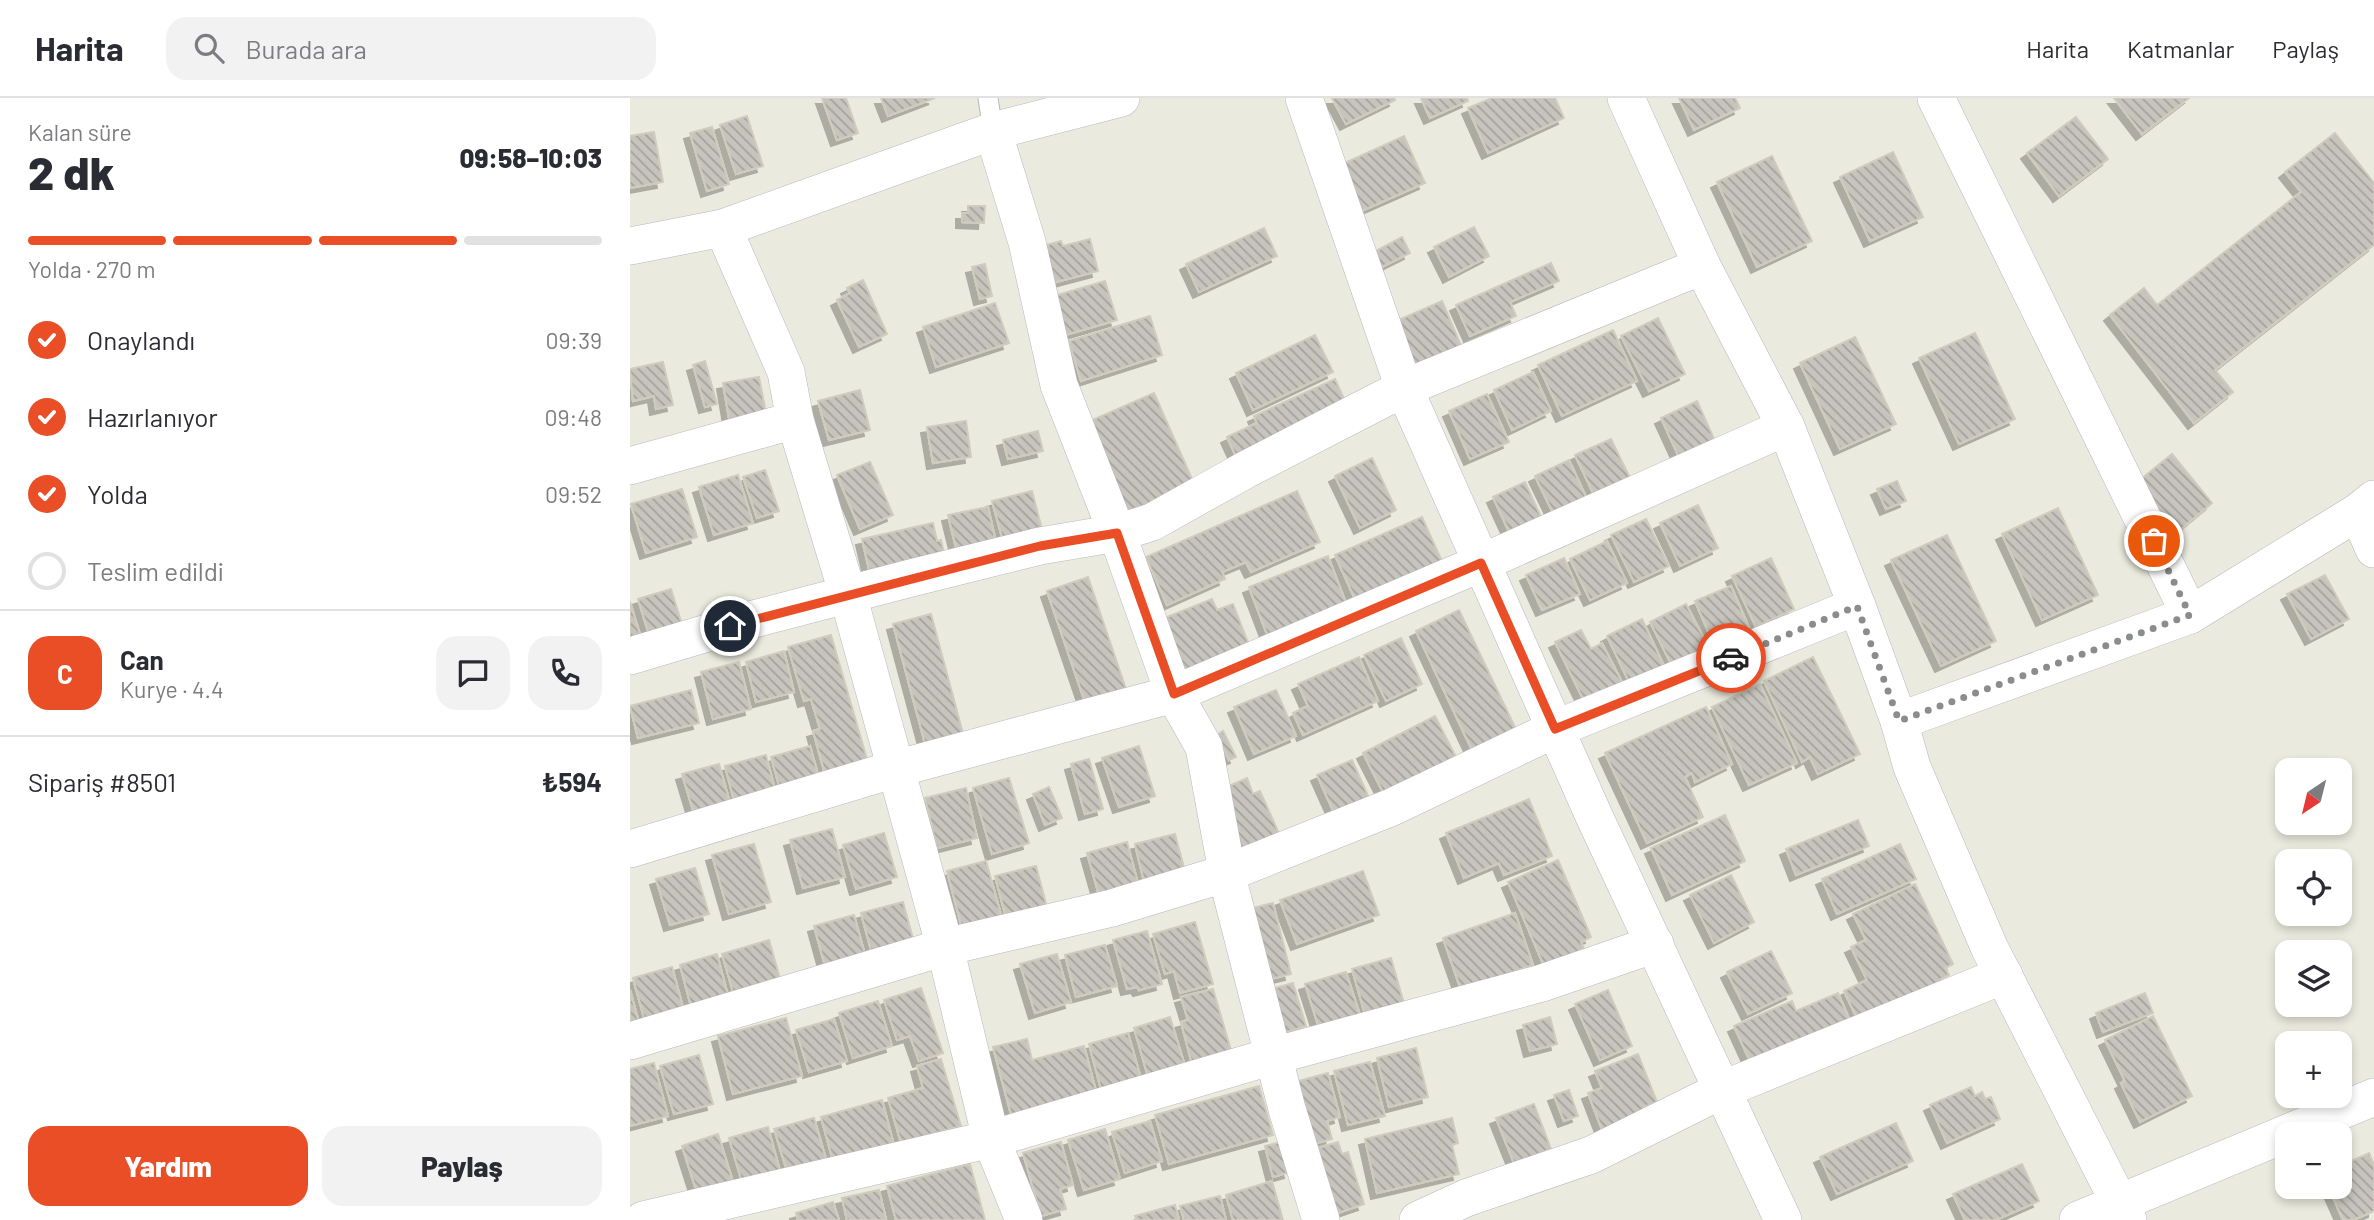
<!DOCTYPE html>
<html lang="tr">
<head>
<meta charset="utf-8">
<style>
  :root { --surface:#fff; --page:#f2f2f3; --text:#2b2b33; --muted:#7c7c81; --line:#e1e1e2; --accent:#ea4e26 }
  body { margin:0; font-family:Barlow,sans-serif; background:var(--page); color:var(--text); height:100vh; display:flex; flex-direction:column; font-size:26px; white-space:nowrap }
  * { box-sizing:border-box; margin:0 }
  p { font-size:23px; color:var(--muted) }
  .icon { flex:none; width:38px; height:38px; fill:none; stroke:currentColor; stroke-width:2; stroke-linecap:round; stroke-linejoin:round }
  .map { position:relative; flex:1; overflow:hidden }
  .side { display:flex; flex-direction:column; background:var(--surface); width:630px }
  .side>* { flex:none }
  .needle { width:46px; rotate:215deg }
  .buttons { position:absolute; left:1645px; top:660px; display:grid; gap:14px }
  .buttons a { display:grid; place-items:center; width:77px; height:77px; border-radius:14px; background:var(--surface); box-shadow:0 4px 10px #0003; font-size:35px }
  .pin { position:absolute; display:grid; place-items:center; width:60px; height:60px; color:#fff; margin:-30px; border:4px solid #fff; border-radius:50%; box-shadow:0 2px 7px #0007 }
  .courier { position:absolute; display:grid; place-items:center; width:70px; height:70px; margin:-35px; border:5px solid #ea4e26; border-radius:50%; background:#fff; color:#222; box-shadow:0 2px 9px #0007 }
  .overview em { font-style:normal; font-weight:800 }
  .overview div { display:flex; flex-direction:column-reverse }
  .overview { display:flex; align-items:center; justify-content:space-between; height:119px; padding:0 28px }
  h1 { font-size:46px; font-weight:800; line-height:52px }
  .bar { display:grid; grid-template-columns:repeat(4,1fr); gap:10px 7px; align-content:center; height:84px; padding:0 28px }
  .bar i { height:9px; border-radius:5px; background:var(--line) }
  .bar .selected { background:var(--accent) }
  .bar p { grid-column:span 4 }
  .line { display:flex; align-items:center; gap:18px; padding:0 28px; border-top:2px solid var(--line) }
  .line div { flex:1 }
  .round { display:grid; place-items:center; flex:none; width:74px; height:74px; border-radius:21px; background:var(--page) }
  ol { padding:0 28px; list-style:none }
  li { display:flex; align-items:center; gap:21px; height:77px }
  li p { margin-inline-start:auto }
  li .icon { padding:7px; border-radius:50%; background:var(--accent); color:#fff; stroke-width:4 }
  li:last-child { color:var(--muted) }
  li i { width:38px; height:38px; border:4px solid var(--line); border-radius:50% }
  .cta { display:flex; gap:14px; margin-top:auto; padding:14px 28px }
  .cta a { flex:1; height:80px; border-radius:21px; background:var(--accent); color:#fff; font-size:28px; font-weight:800; line-height:80px; text-align:center }
  .cta a+a { background:var(--page); color:var(--text) }
  header { display:flex; align-items:center; gap:42px; box-sizing:border-box; height:98px; padding:0 35px; background:var(--surface); border-bottom:2px solid var(--line) }
  header strong { font-size:33px }
  nav { display:flex; gap:38px; margin-inline-start:auto; font-size:24px }
  .search { width:490px; height:63px; background:var(--page); display:flex; align-items:center; gap:18px; box-sizing:border-box; padding:0 24px; border-radius:21px; color:var(--muted); font-size:26px }
  main { display:flex; flex:1; min-height:0 }
  .map>svg:first-child { display:block }
</style>
</head>
<body>
<header>
<strong>Harita</strong>
<div class="search"><svg class="icon" aria-label="search" viewBox="0 0 24 24"><circle cx="10" cy="10" r="6"/><path d="M15 15l6 6"/></svg>Burada ara</div>
<nav><a>Harita</a><a>Katmanlar</a><a>Paylaş</a></nav>
</header>
<main>
<section class="side">
<div class="overview"><div><h1>2 dk</h1><p>Kalan süre</p></div><em>09:58–10:03</em></div>
<div class="bar"><i class="selected"></i><i class="selected"></i><i class="selected"></i><i></i><p>Yolda · 270 m</p></div>
<ol>
<li><svg class="icon" aria-label="check" viewBox="0 0 24 24"><path d="M5 12l5 5 9-10"/></svg>Onaylandı<p>09:39</p></li>
<li><svg class="icon" aria-label="check" viewBox="0 0 24 24"><path d="M5 12l5 5 9-10"/></svg>Hazırlanıyor<p>09:48</p></li>
<li><svg class="icon" aria-label="check" viewBox="0 0 24 24"><path d="M5 12l5 5 9-10"/></svg>Yolda<p>09:52</p></li>
<li><i></i>Teslim edildi</li>
</ol>
<div class="line" style="height:126px"><b class="round" style="background:var(--accent);color:#fff">C</b><div><b>Can</b><p>Kurye · 4.4</p></div><a class="round"><svg class="icon" aria-label="chat" viewBox="0 0 24 24"><path d="M4 5h16v11H9l-5 4z"/></svg></a><a class="round"><svg class="icon" aria-label="phone" viewBox="0 0 24 24"><path d="M5 4h4l2 5-3 2q2 4 5 5l2-3 5 2v4C11 20 4 13 5 4z"/></svg></a></div>
<div class="line" style="height:91px"><div>Sipariş #8501</div><b>₺594</b></div>
<div class="cta"><a>Yardım</a><a>Paylaş</a></div>
</section>
<div class="map">
<svg width="1744" height="1122" viewBox="0 0 1744 1122">
  <defs>
    <pattern id="building-back-hatch" width="6" height="6" patternUnits="userSpaceOnUse" patternTransform="scale(1.75)"><rect width="6" height="6" fill="#c6c4bc"/><path d="M-1 5l2 2M0 0l6 6M5-1l2 2" fill="none" stroke="#a4a29c"/></pattern>
    <filter id="shadow"><feDropShadow dx="-6" dy="6" stdDeviation="0" flood-color="#0004"/></filter>
  </defs>
  <rect width="100%" height="100%" fill="#ebeade"/>
  <g fill="url(#building-back-hatch)" stroke="#d0ccbd" stroke-width="2" filter="url(#shadow)">
    <polygon points="192,0 216,0 228,35 207,42"/>
    <polygon points="251,0 305,0 258,18"/>
    <polygon points="702,0 764,0 765,2 716,26"/>
    <polygon points="791,0 837,0 838,3 800,20"/>
    <polygon points="862,0 925,0 934,20 858,55 838,10"/>
    <polygon points="1049,0 1105,0 1110,10 1064,32"/>
    <polygon points="1484,0 1559,0 1512,36"/>
    <polygon points="117,18 133,68 106,76 90,27"/>
    <polygon points="1446,19 1478,61 1429,98 1397,55"/>
    <polygon points="82,29 99,86 77,93 60,35"/>
    <polygon points="24,34 33,84 0,90 0,38"/>
    <polygon points="1705,35 1744,85 1744,147 1585,272 1603,294 1564,325 1480,217 1514,190 1527,207 1671,94 1655,74"/>
    <polygon points="774,38 795,85 727,115 706,69"/>
    <polygon points="1263,54 1293,119 1240,143 1210,79"/>
    <polygon points="1142,58 1182,143 1127,169 1087,84"/>
    <polygon points="338,108 355,108 354,125 332,124 332,115 338,115"/>
    <polygon points="844,129 859,158 819,179 804,149"/>
    <polygon points="634,130 647,158 569,194 556,166"/>
    <polygon points="772,139 780,155 752,169 744,154"/>
    <polygon points="460,141 468,173 415,187 406,150 431,143 433,148"/>
    <polygon points="921,165 929,183 880,204 886,218 840,238 826,207"/>
    <polygon points="355,166 362,198 350,201 342,169"/>
    <polygon points="233,182 257,236 229,249 207,202 220,195 217,190"/>
    <polygon points="475,183 487,222 432,238 421,199"/>
    <polygon points="812,203 836,259 781,282 757,227"/>
    <polygon points="365,205 379,245 306,269 293,229"/>
    <polygon points="520,218 532,257 451,283 439,243"/>
    <polygon points="1028,220 1055,276 1019,293 991,238"/>
    <polygon points="983,232 1007,283 932,318 908,267"/>
    <polygon points="1345,235 1385,321 1329,346 1289,260"/>
    <polygon points="685,237 703,274 623,312 606,275"/>
    <polygon points="1225,239 1266,326 1210,351 1170,265"/>
    <polygon points="75,263 87,306 75,309 63,267"/>
    <polygon points="33,264 43,307 26,311 24,298 3,303 0,271"/>
    <polygon points="903,274 921,313 882,332 864,292"/>
    <polygon points="129,279 138,326 101,332 93,285"/>
    <polygon points="705,281 721,316 610,367 597,339 627,325 624,318"/>
    <polygon points="230,292 240,332 199,342 188,303"/>
    <polygon points="524,295 566,390 498,420 460,323"/>
    <polygon points="857,296 879,344 840,361 819,313"/>
    <polygon points="1067,303 1085,343 1049,359 1031,320"/>
    <polygon points="336,323 341,359 303,365 297,329"/>
    <polygon points="408,333 413,353 378,361 373,342"/>
    <polygon points="981,341 1001,382 965,399 945,357"/>
    <polygon points="1542,356 1582,405 1551,431 1547,427 1541,432 1505,386"/>
    <polygon points="742,360 766,412 730,430 705,378"/>
    <polygon points="939,362 957,401 924,417 905,378"/>
    <polygon points="240,364 263,417 230,431 207,377"/>
    <polygon points="135,372 149,413 127,420 113,379"/>
    <polygon points="108,377 123,425 84,437 69,389"/>
    <polygon points="1267,383 1276,403 1256,411 1247,391"/>
    <polygon points="895,384 912,421 880,436 863,399"/>
    <polygon points="52,391 67,439 16,455 1,406"/>
    <polygon points="402,393 414,439 375,450 362,403"/>
    <polygon points="667,393 690,444 621,474 616,464 592,474 595,481 537,507 516,459"/>
    <polygon points="1068,407 1088,450 1050,468 1030,425"/>
    <polygon points="358,409 368,453 329,462 318,417"/>
    <polygon points="1428,410 1468,497 1412,522 1372,436"/>
    <polygon points="792,419 815,470 728,508 705,457"/>
    <polygon points="1016,421 1039,468 1004,484 981,437"/>
    <polygon points="303,425 307,443 311,442 316,463 241,480 232,441"/>
    <polygon points="1317,437 1366,543 1311,568 1261,462"/>
    <polygon points="977,443 997,485 960,502 940,461"/>
    <polygon points="698,458 719,513 640,544 619,489"/>
    <polygon points="934,460 950,496 912,512 896,477"/>
    <polygon points="1141,460 1164,511 1126,529 1102,478"/>
    <polygon points="1695,477 1719,521 1681,541 1657,496"/>
    <polygon points="458,479 497,594 456,607 417,493"/>
    <polygon points="1101,488 1120,532 1084,547 1065,503"/>
    <polygon points="41,491 54,533 21,543 8,501"/>
    <polygon points="582,501 587,512 603,506 619,547 547,575 527,523"/>
    <polygon points="0,504 13,546 0,549"/>
    <polygon points="1056,506 1079,550 1042,568 1020,524"/>
    <polygon points="829,512 892,644 848,665 786,533"/>
    <polygon points="301,516 335,643 297,653 263,526"/>
    <polygon points="1012,521 1035,570 1000,586 977,538"/>
    <polygon points="951,532 961,551 972,545 993,586 955,605 925,544"/>
    <polygon points="201,537 241,675 198,687 183,633 190,631 181,601 174,603 158,549"/>
    <polygon points="771,540 792,586 756,603 734,557"/>
    <polygon points="154,553 164,594 126,604 116,564"/>
    <polygon points="729,559 748,603 673,637 663,615 678,608 668,586"/>
    <polygon points="1183,559 1230,656 1188,676 1180,659 1172,664 1134,583"/>
    <polygon points="109,564 121,611 83,621 71,574"/>
    <polygon points="1130,586 1167,665 1119,687 1082,609"/>
    <polygon points="61,592 69,625 8,640 0,608"/>
    <polygon points="646,592 666,638 624,656 604,609"/>
    <polygon points="1076,609 1102,666 1065,684 1062,675 1055,679 1073,719 1017,745 975,655"/>
    <polygon points="805,618 827,661 755,698 733,655"/>
    <polygon points="593,633 606,659 599,662 587,637"/>
    <polygon points="180,648 191,687 152,698 141,659"/>
    <polygon points="509,648 525,698 489,709 472,660"/>
    <polygon points="136,657 147,699 106,710 95,668"/>
    <polygon points="459,661 473,711 455,716 441,666"/>
    <polygon points="722,662 740,702 705,717 687,677"/>
    <polygon points="89,666 102,712 66,722 52,676"/>
    <polygon points="379,680 399,745 362,756 343,690"/>
    <polygon points="617,680 623,696 630,693 651,740 614,757 583,695"/>
    <polygon points="419,689 432,720 415,727 403,696"/>
    <polygon points="336,690 347,740 307,750 295,700"/>
    <polygon points="899,701 922,758 874,777 869,765 834,780 816,735"/>
    <polygon points="1095,717 1115,763 1042,797 1021,750"/>
    <polygon points="1228,722 1239,748 1166,777 1156,751"/>
    <polygon points="202,731 215,779 173,790 160,742"/>
    <polygon points="254,735 267,779 226,791 213,747"/>
    <polygon points="545,736 557,781 516,792 505,746"/>
    <polygon points="497,744 510,793 471,804 457,755"/>
    <polygon points="124,746 141,804 99,816 82,757"/>
    <polygon points="1270,746 1286,781 1207,816 1192,781"/>
    <polygon points="928,762 961,839 951,844 954,851 914,868 878,784"/>
    <polygon points="356,763 375,831 335,842 317,773"/>
    <polygon points="406,768 419,817 378,827 365,778"/>
    <polygon points="65,770 79,816 40,827 26,781"/>
    <polygon points="733,773 749,817 667,846 650,802"/>
    <polygon points="1101,777 1124,824 1084,845 1060,797"/>
    <polygon points="1285,786 1323,866 1315,870 1319,877 1311,881 1314,889 1231,929 1214,893 1237,882 1221,849 1236,842 1223,816"/>
    <polygon points="273,804 287,855 245,867 231,815"/>
    <polygon points="643,805 661,876 637,882 619,811"/>
    <polygon points="885,815 903,867 831,892 813,840"/>
    <polygon points="224,817 237,864 197,875 184,828"/>
    <polygon points="565,824 583,886 550,895 544,873 535,876 523,836"/>
    <polygon points="517,833 532,886 509,892 507,889 497,891 483,842"/>
    <polygon points="139,842 153,891 106,904 92,856"/>
    <polygon points="475,847 487,888 446,899 435,857"/>
    <polygon points="1141,853 1162,895 1118,916 1097,874"/>
    <polygon points="87,856 100,905 63,916 50,867"/>
    <polygon points="427,856 441,904 405,915 390,866"/>
    <polygon points="761,860 775,909 736,920 722,871"/>
    <polygon points="42,869 56,920 17,931 3,880"/>
    <polygon points="716,874 731,920 690,933 675,886"/>
    <polygon points="663,885 676,928 654,935 641,891"/>
    <polygon points="291,890 313,955 289,963 280,938 267,942 254,902"/>
    <polygon points="583,891 603,959 563,970 551,924 558,922 551,899"/>
    <polygon points="0,892 11,932 0,935"/>
    <polygon points="978,892 1002,948 970,962 945,906"/>
    <polygon points="1208,895 1224,932 1125,974 1104,928 1162,903 1166,913"/>
    <polygon points="1515,895 1523,915 1473,934 1466,915"/>
    <polygon points="248,903 262,948 223,960 209,915"/>
    <polygon points="1523,918 1562,998 1510,1024 1491,985 1495,983 1475,942"/>
    <polygon points="540,919 555,968 518,979 504,930"/>
    <polygon points="920,919 927,946 900,953 893,927"/>
    <polygon points="156,920 172,978 103,996 88,938"/>
    <polygon points="204,921 217,963 179,974 166,932"/>
    <polygon points="498,935 512,984 472,995 459,946"/>
    <polygon points="397,941 402,962 454,948 467,997 382,1020 363,949"/>
    <polygon points="786,950 798,999 759,1009 747,960"/>
    <polygon points="1008,956 1027,1004 1014,1009 1016,1015 974,1037 958,995 972,990 965,973"/>
    <polygon points="69,957 83,1006 44,1016 30,968"/>
    <polygon points="311,961 331,1028 271,1045 258,1000 293,990 287,968"/>
    <polygon points="740,964 755,1018 718,1027 704,973"/>
    <polygon points="24,965 38,1018 0,1028 0,971"/>
    <polygon points="698,975 710,1019 697,1023 702,1041 683,1046 665,984"/>
    <polygon points="629,988 643,1037 539,1066 525,1017"/>
    <polygon points="1341,989 1345,998 1352,994 1355,1001 1361,999 1370,1021 1317,1045 1300,1007"/>
    <polygon points="939,992 948,1018 934,1023 924,997"/>
    <polygon points="252,1002 264,1047 203,1063 191,1019"/>
    <polygon points="904,1006 921,1051 884,1065 866,1020"/>
    <polygon points="184,1020 196,1061 157,1073 144,1031"/>
    <polygon points="822,1020 828,1045 822,1047 829,1076 747,1095 735,1041"/>
    <polygon points="520,1023 532,1063 495,1075 482,1034"/>
    <polygon points="1266,1025 1283,1063 1207,1096 1190,1059"/>
    <polygon points="138,1029 150,1073 112,1084 99,1040"/>
    <polygon points="475,1031 490,1081 454,1092 438,1042"/>
    <polygon points="88,1036 104,1087 68,1098 52,1048"/>
    <polygon points="431,1044 443,1087 430,1091 436,1111 411,1118 393,1055"/>
    <polygon points="651,1044 660,1074 643,1079 635,1048"/>
    <polygon points="708,1044 712,1056 718,1054 734,1106 702,1117 681,1052"/>
    <polygon points="1739,1055 1744,1067 1744,1113 1723,1122 1713,1122 1698,1088 1710,1088 1710,1068"/>
    <polygon points="340,1066 355,1122 266,1122 257,1088"/>
    <polygon points="1392,1066 1409,1103 1366,1122 1335,1122 1323,1096"/>
    <polygon points="642,1083 653,1122 603,1122 596,1097"/>
    <polygon points="249,1092 256,1122 217,1122 212,1100"/>
    <polygon points="590,1098 596,1122 554,1122 550,1108"/>
    <polygon points="203,1104 209,1122 168,1122 166,1115"/>
    <polygon points="545,1107 549,1122 507,1122 505,1118"/>
  </g>
  <g fill="none" stroke-linecap="round" stroke-linejoin="round">
    <g stroke="#b7b8be" stroke-width="21">
      <polyline id="service" points="358,0 363,33"/>
    </g>
    <g stroke="#b7b8be" stroke-width="38">
      <g id="minor">
        <polyline points="674,0 774,290 964,718 1153,1122"/>
        <polyline points="996,0 1072,168 1156,329 1227,508 1269,623 1282,669 1360,851 1498,1122"/>
        <polyline points="1306,0 1560,517"/>
        <polyline points="363,33 491,0"/>
        <polyline points="0,148 93,130 363,33 397,144 429,287 487,435 544,596 574,649 600,790 657,1011 691,1122"/>
        <polyline points="0,368 165,322"/>
        <polyline points="1728,414 1744,451"/>
        <polyline points="0,558 124,521 281,480 410,448 487,435 522,424 617,371 774,290 1072,168"/>
        <polyline points="1269,623 1560,517 1728,414 1744,401"/>
        <polyline points="0,751 265,671 544,596 851,465 1156,329"/>
        <polyline points="0,943 315,849 482,810 597,775 762,709 925,631 1227,508"/>
        <polyline points="13,1122 361,1041 315,849 218,497 165,322 156,274 93,130"/>
        <polyline points="394,1122 361,1041 643,958 912,885 1025,846"/>
        <polyline points="788,1122 836,1100 961,1057 1094,991 1374,877"/>
        <polyline points="1448,1122 1744,999"/>
      </g>
    </g>
    <use href="#service" stroke="#fff" stroke-width="19"/>
    <use href="#minor" stroke="#fff" stroke-width="37"/>
  </g>
  <g fill="none" stroke-linecap="round" stroke-linejoin="round">
    <polyline stroke="#8b8c8c" stroke-width="7" stroke-dasharray="0 12.6" points="1101,560 1227,508 1269,623 1560,517 1524,443"/>
    <polyline stroke="#ea4e26" stroke-width="9" points="100,528 410,448 487,435 544,596 851,465 925,631 1101,560"/>
  </g>
</svg>
<div class="buttons">
<a><svg class="needle" viewBox="-14 -14 28 28"><path d="M0-13l5 13h-10z" fill="#e53935"/><path d="M0 13l5-13h-10z" fill="#7c7c81"/></svg></a>
<a><svg class="icon" aria-label="locate" viewBox="0 0 24 24"><circle cx="12" cy="12" r="6"/><path d="M12 2v4M12 18v4M2 12h4M18 12h4"/></svg></a>
<a><svg class="icon" aria-label="layers" viewBox="0 0 24 24"><path d="M12 4l9 5-9 5-9-5zM3 14l9 5 9-5"/></svg></a>
<a>+</a>
<a>−</a>
</div>
<div class="pin" style="left:1524px;top:443px;background:#ea580c"><svg class="icon" aria-label="bag" viewBox="0 0 24 24"><path d="M5 8h14l-1 12H6zM9 8a3 3 0 0 1 6 0"/></svg></div>
<div class="pin" style="left:100px;top:528px;background:#1f2937"><svg class="icon" aria-label="home" viewBox="0 0 24 24"><path d="M3 11l9-7 9 7M6 9v11h12V9"/></svg></div>
<div class="courier" style="left:1101px;top:560px"><svg class="icon" aria-label="car" viewBox="0 0 24 24"><path d="M5 17H2v-5l4-1 3-4h7l3 4 3 1v5h-3M9 17h6M6 11h13"/><circle cx="7" cy="17" r="2"/><circle cx="17" cy="17" r="2"/></svg></div>
</div>
</main>
</body>
</html>
